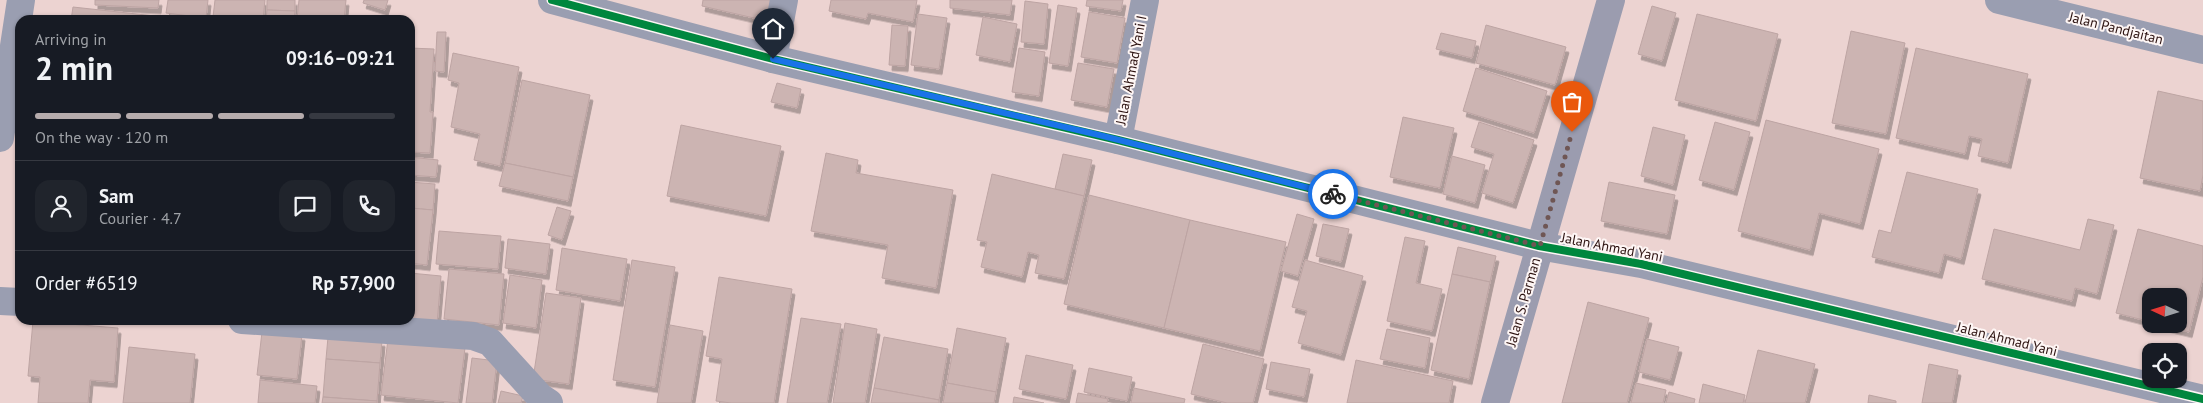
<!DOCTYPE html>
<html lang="en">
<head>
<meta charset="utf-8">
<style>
  :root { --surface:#171b24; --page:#20242c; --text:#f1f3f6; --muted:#9ea1a6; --line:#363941; --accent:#b6acad }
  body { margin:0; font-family:"PT Sans",sans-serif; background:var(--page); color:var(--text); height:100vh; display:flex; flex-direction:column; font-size:19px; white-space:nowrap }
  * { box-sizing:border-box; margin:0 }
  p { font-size:16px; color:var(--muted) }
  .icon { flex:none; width:28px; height:28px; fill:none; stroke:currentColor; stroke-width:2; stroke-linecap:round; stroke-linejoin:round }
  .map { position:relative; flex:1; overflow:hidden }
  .drawer { position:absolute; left:15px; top:15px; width:400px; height:310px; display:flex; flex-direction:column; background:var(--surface); border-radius:15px; box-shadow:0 1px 4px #0004 }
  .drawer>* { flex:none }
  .needle { width:32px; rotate:274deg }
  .controls { position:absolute; left:2142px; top:288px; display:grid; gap:10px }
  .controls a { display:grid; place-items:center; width:45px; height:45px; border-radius:10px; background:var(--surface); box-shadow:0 1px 4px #0004; font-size:25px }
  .pin { position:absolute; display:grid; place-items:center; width:42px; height:42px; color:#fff; margin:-51px -21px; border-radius:50% 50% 50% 0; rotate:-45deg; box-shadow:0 0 5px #0007 }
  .pin .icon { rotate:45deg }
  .courier { position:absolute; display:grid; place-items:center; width:50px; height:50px; margin:-25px; border:4px solid #1a73e8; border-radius:50%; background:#fff; color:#222; box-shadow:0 1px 6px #0007 }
  .headline em { font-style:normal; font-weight:700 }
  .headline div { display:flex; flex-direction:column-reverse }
  .headline { display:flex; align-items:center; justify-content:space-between; height:85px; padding:0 20px }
  h1 { font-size:32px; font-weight:700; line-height:38px }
  .bar { display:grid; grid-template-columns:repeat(4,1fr); gap:8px 5px; align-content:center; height:60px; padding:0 20px }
  .bar i { height:6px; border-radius:4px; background:var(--line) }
  .bar .selected { background:var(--accent) }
  .bar p { grid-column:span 4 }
  .line { display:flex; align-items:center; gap:12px; padding:0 20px; border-top:1px solid var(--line) }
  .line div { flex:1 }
  .round { display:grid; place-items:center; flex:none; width:52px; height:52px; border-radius:15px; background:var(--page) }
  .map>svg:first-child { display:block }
</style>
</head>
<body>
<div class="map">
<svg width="2203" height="403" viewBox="0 0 2203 403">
  <defs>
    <filter id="shadow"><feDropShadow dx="3" dy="5.5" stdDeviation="0" flood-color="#0004"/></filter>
  </defs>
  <rect width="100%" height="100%" fill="#ecd3d1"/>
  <g fill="#ccb4b2" stroke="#bda4a3" filter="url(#shadow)">
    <polygon points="95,0 159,0 158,8 95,5"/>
    <polygon points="168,0 208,0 206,18 166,13"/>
    <polygon points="215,0 265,0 263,20 213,17"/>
    <polygon points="267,0 295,0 295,11 267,10"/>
    <polygon points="299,0 346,0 344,20 297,19"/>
    <polygon points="364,0 388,0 385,10 363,3"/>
    <polygon points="703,0 771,0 767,21 702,6"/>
    <polygon points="831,0 917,0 913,22 868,13 866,19 829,11"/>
    <polygon points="950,0 1012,0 1010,15 950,8"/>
    <polygon points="1087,0 1123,0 1121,11 1086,6"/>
    <polygon points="1025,1 1048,4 1044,44 1021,42"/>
    <polygon points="1058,5 1077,8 1068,66 1049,63"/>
    <polygon points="1652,6 1676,13 1662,61 1638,54"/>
    <polygon points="73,7 173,18 173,20 71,20"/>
    <polygon points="267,10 295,11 294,20 266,20"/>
    <polygon points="1089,12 1125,18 1117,63 1081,57"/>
    <polygon points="918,14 947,18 939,69 911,65"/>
    <polygon points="1697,14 1778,34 1756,121 1675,100"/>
    <polygon points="983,17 1017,24 1010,62 976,55"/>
    <polygon points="892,25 908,26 905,66 889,65"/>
    <polygon points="1486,25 1566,47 1555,85 1476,63"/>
    <polygon points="1851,31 1905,43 1886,134 1832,123"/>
    <polygon points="437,32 446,32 444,72 435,71"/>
    <polygon points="1441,33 1476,41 1472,58 1436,49"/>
    <polygon points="410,48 434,49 430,112 433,112 430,153 410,152"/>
    <polygon points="1019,48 1045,52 1039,96 1012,92"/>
    <polygon points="1916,48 2028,74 2008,163 1978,156 1982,139 1969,136 1965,154 1896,138"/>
    <polygon points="453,53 519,67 500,166 474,160 480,134 451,127 459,83 448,80"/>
    <polygon points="1078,63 1114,69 1107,107 1071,100"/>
    <polygon points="1476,68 1547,91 1534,133 1463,111"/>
    <polygon points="522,80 590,95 573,177 505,163"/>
    <polygon points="777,83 801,89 797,108 771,102"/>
    <polygon points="2158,91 2203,101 2203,175 2200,191 2140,178"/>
    <polygon points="1403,117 1454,128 1440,188 1390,177"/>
    <polygon points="1766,120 1879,149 1860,224 1819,213 1810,250 1738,231"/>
    <polygon points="1479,122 1534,140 1513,203 1482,193 1494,154 1471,147"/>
    <polygon points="1715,122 1750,132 1734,190 1699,180"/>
    <polygon points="681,125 781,146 766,216 667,196"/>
    <polygon points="1653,127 1685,135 1673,185 1641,176"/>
    <polygon points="826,153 858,160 856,173 953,190 936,288 882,278 888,245 811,231"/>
    <polygon points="1063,154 1092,160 1084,196 1055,189"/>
    <polygon points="1452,156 1485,165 1475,203 1443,194"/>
    <polygon points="410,157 438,160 436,177 410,175"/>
    <polygon points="505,163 573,177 568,201 499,186"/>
    <polygon points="1907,172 1978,189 1961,259 1944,254 1939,273 1872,257 1879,230 1891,233"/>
    <polygon points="992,174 1084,196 1064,279 1035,273 1039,255 1028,252 1022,277 981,267 987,242 977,240"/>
    <polygon points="410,182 435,184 433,210 410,208"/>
    <polygon points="1609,182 1675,195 1667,234 1601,221"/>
    <polygon points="1089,195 1190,220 1164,328 1064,304"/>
    <polygon points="557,207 571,211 562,240 548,235"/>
    <polygon points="410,208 433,210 427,265 410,263"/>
    <polygon points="1297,214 1314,219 1298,276 1281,271"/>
    <polygon points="2088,219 2114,225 2097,294 2075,288 2072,301 1982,279 1994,229 2080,250"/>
    <polygon points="1190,220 1286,242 1260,351 1164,328"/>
    <polygon points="1323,224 1349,229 1341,262 1316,256"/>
    <polygon points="2138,229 2203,246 2203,277 2189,332 2157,324 2179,324 2179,296 2151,296 2151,322 2116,313"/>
    <polygon points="439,231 501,236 498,269 436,264"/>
    <polygon points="1405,237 1425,241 1416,283 1442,289 1432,331 1387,321"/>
    <polygon points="508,239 550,244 546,274 505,268"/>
    <polygon points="1458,247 1496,256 1490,282 1452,274"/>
    <polygon points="562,248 627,259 620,301 556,290"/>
    <polygon points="632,260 675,267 655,387 613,380"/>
    <polygon points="1305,260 1363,276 1341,355 1298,343 1307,311 1292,307"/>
    <polygon points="449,269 504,274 499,325 444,319"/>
    <polygon points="410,273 441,276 437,324 410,320"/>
    <polygon points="1452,274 1490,282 1469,379 1431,370"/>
    <polygon points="510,275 542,280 536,328 503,323"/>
    <polygon points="719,277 792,289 774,403 731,403 716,401 722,359 706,356"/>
    <polygon points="546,293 581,298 569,384 533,379"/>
    <polygon points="1588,302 1649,318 1627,403 1562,403"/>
    <polygon points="801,318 841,324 827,403 787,403"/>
    <polygon points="33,321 118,328 114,382 90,380 88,403 38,403 40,377 28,376"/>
    <polygon points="845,323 877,329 865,403 833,403"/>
    <polygon points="670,325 703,331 691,403 657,403"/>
    <polygon points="957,328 1006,338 996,392 947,383"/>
    <polygon points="1387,329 1430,338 1425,368 1380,359"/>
    <polygon points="262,332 302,335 297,379 257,375"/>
    <polygon points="328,337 382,341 380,363 326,359"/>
    <polygon points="884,337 948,349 939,400 874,388"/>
    <polygon points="388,339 465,348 458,403 381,395"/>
    <polygon points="1647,339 1679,347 1670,380 1639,372"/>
    <polygon points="1203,344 1264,359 1253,403 1227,403 1191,394"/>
    <polygon points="129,347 195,354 190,403 123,403"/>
    <polygon points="1758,350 1815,364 1805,403 1745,403"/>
    <polygon points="1026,355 1073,365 1066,399 1019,389"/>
    <polygon points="472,358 497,361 492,403 466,403"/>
    <polygon points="326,359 380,363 377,401 323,397"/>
    <polygon points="1356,360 1453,381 1449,403 1347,403"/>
    <polygon points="1271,362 1310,369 1304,397 1266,389"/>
    <polygon points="1929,364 1958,370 1952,403 1922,403"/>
    <polygon points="1089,368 1132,377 1127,401 1084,392"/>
    <polygon points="260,380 317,386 315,403 258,403"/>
    <polygon points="947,383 996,392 994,403 943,403"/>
    <polygon points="1636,383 1666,390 1663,403 1631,403"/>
    <polygon points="1703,384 1745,395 1743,403 1699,403"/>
    <polygon points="874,388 939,400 939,403 871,403"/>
    <polygon points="1134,388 1185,399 1184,403 1131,403"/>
    <polygon points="501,391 523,396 521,403 498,403"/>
    <polygon points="1669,392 1695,399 1694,403 1666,403"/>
    <polygon points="1078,393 1108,399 1107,403 1076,403"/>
    <polygon points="1869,395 1896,401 1896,403 1868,403"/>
    <polygon points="323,397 377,401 377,403 322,403"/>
    <polygon points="1014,397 1044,403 1013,403"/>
  </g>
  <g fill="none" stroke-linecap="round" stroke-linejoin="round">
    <g stroke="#9a9eb1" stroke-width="28">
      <polyline points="552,0 773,59 1118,140 1539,246 1641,264 2203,399"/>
      <polyline points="1999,0 2203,50"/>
      <polyline points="773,59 784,0"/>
      <polyline points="0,138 21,0"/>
      <polyline points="1118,140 1145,0"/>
      <polyline points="0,301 20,302"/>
      <polyline points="242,320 473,336 490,342 540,397 549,403"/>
    </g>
    <polyline stroke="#9b9caf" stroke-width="28" points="1495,403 1611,0"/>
    <g stroke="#fef6f5" stroke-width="11">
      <polyline id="cycleway" points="552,0 773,59 1118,140 1539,246 1641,264 2203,399"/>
    </g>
    <use href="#cycleway" stroke="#00873e" stroke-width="8"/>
  </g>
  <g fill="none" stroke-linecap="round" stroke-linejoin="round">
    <polyline stroke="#6f5654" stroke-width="5" stroke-dasharray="0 9" points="1333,194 1540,246 1572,132"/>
    <polyline stroke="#1a73e8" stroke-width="6" points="773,59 1099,135 1333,194"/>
  </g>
  <g text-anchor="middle" stroke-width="4" stroke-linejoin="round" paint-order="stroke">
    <g font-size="14" fill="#2c1210" stroke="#fef6f5">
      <text transform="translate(2116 28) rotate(14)" y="5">Jalan Pandjaitan</text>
      <text transform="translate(1131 70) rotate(-79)" y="5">Jalan Ahmad Yani I</text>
      <text transform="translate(1612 247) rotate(11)" y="5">Jalan Ahmad Yani</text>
      <text transform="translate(1523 302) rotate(-74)" y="5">Jalan S. Parman</text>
      <text transform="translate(2007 339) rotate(14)" y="5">Jalan Ahmad Yani</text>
    </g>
  </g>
</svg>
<div class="controls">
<a><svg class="needle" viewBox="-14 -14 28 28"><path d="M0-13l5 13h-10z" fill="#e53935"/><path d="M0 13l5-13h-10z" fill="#9ea1a6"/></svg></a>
<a><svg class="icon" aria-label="locate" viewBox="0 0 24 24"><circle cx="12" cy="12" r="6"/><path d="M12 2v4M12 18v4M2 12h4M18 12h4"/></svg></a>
</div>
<div class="pin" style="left:1572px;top:132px;background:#ea580c"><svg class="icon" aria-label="bag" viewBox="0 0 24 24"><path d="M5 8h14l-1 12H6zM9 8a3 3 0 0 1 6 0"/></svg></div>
<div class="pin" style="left:773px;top:59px;background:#1f2937"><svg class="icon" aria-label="home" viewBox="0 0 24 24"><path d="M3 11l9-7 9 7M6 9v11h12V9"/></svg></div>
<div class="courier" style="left:1333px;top:194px"><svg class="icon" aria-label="bike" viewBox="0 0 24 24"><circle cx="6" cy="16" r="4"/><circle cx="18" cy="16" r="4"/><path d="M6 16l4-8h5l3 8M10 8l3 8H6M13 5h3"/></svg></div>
<section class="drawer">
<div class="headline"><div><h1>2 min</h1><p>Arriving in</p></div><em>09:16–09:21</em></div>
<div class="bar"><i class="selected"></i><i class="selected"></i><i class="selected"></i><i></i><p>On the way · 120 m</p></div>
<div class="line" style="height:90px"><a class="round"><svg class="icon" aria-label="person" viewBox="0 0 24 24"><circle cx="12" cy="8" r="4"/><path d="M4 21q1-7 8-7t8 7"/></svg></a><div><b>Sam</b><p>Courier · 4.7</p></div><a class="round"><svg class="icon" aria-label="chat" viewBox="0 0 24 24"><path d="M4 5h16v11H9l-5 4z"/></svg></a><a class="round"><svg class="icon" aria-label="phone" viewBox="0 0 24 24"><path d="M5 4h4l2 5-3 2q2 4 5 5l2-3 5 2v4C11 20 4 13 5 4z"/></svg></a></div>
<div class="line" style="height:65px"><div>Order #6519</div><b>Rp 57,900</b></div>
</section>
</div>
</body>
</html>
